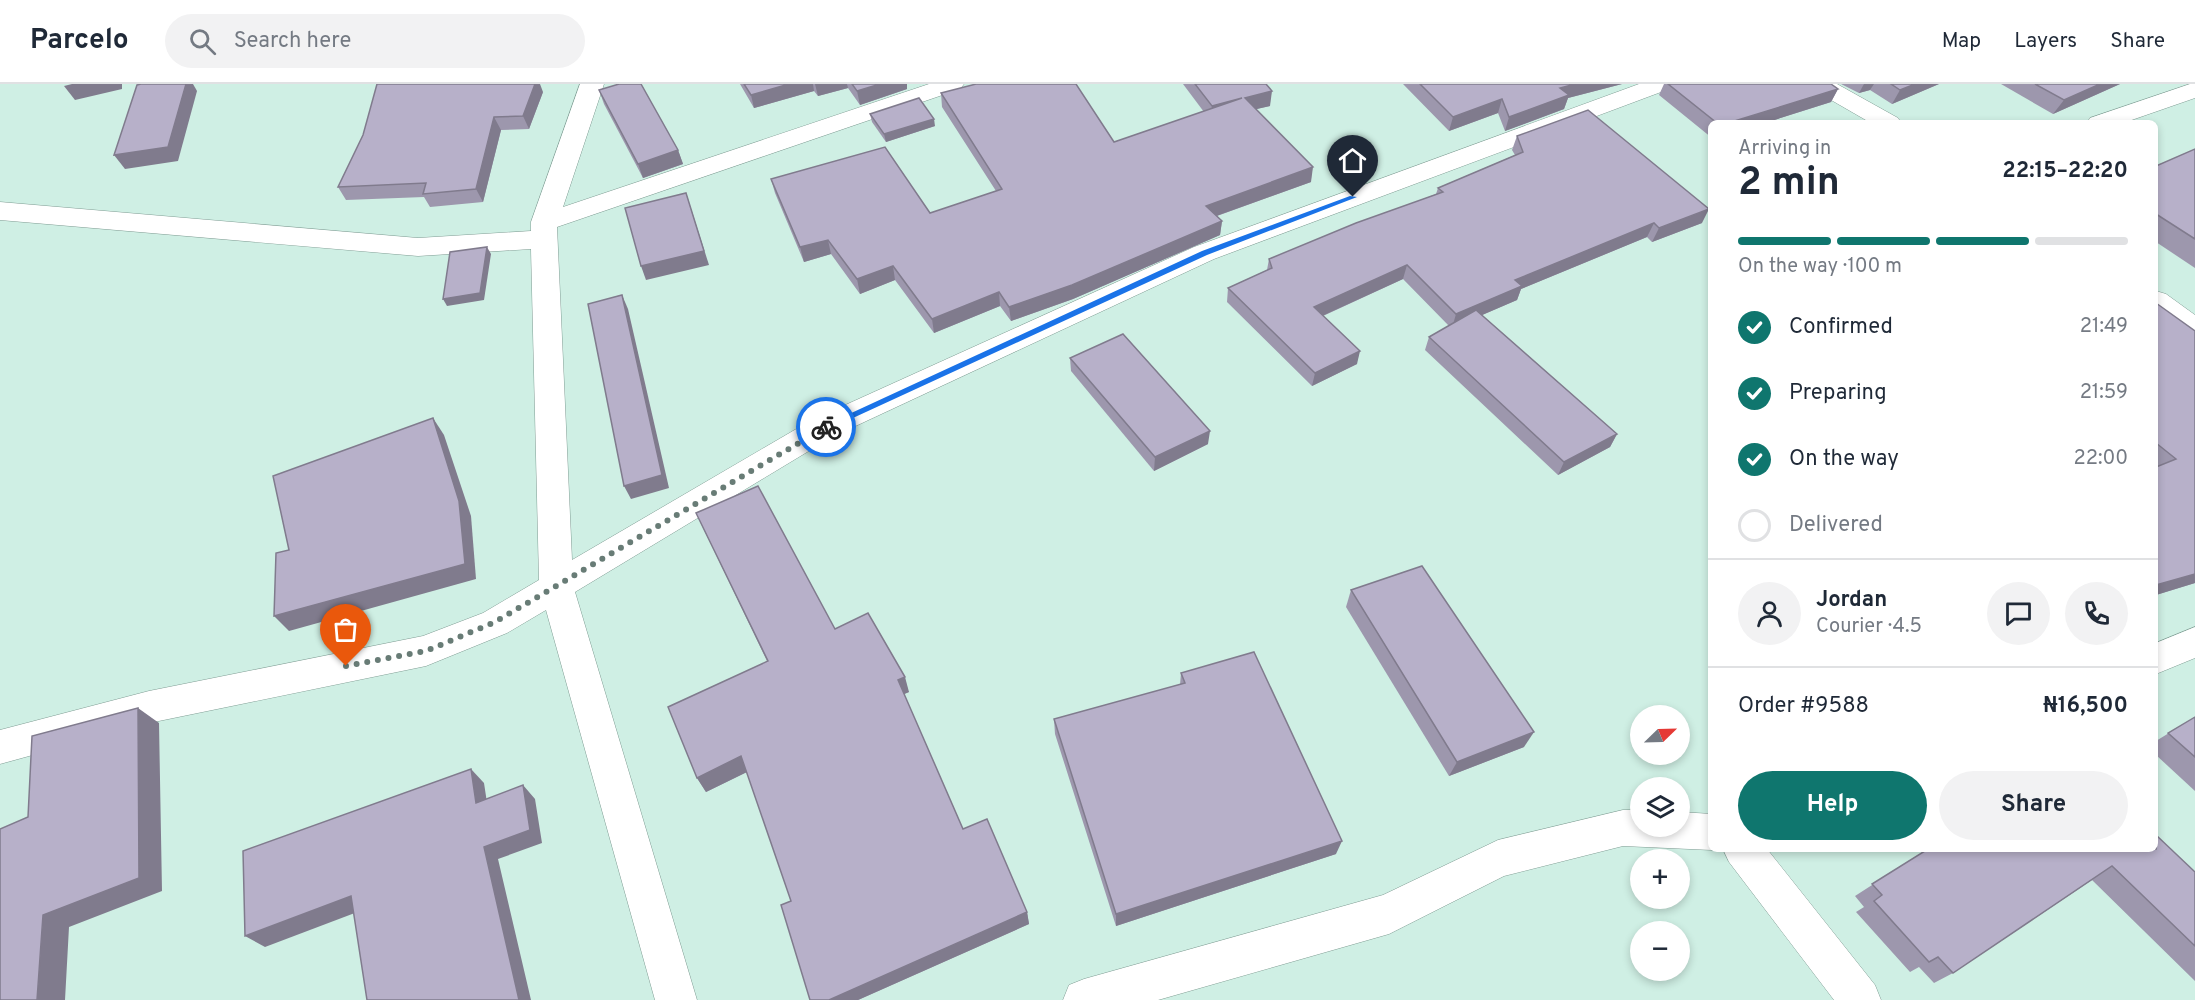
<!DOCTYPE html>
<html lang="en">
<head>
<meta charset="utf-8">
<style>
  :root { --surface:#fff; --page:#f2f2f3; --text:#1f2937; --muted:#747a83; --line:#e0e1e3; --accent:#0f766e }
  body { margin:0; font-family:Overpass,sans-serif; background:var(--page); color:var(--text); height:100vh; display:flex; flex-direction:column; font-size:22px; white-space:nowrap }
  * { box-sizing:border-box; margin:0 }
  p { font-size:20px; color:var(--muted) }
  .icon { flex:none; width:33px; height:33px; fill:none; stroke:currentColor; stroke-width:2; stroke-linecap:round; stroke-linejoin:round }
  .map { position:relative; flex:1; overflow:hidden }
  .sheet { position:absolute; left:1708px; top:36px; width:450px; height:732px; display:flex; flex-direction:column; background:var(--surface); border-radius:9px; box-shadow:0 3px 9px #0003 }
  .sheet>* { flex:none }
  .needle { width:39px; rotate:67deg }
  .tools { position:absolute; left:1630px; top:621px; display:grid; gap:12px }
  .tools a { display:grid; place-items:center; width:60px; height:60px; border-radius:50%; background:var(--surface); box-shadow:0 3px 9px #0003; font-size:30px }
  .pin { position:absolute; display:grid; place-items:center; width:51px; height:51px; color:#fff; margin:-62px -26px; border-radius:50% 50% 50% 0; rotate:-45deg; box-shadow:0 0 6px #0007 }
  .pin .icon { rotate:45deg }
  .courier { position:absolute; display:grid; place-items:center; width:60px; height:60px; margin:-30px; border:4px solid #1a73e8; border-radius:50%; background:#fff; color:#222; box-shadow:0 2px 8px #0007 }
  .overview em { font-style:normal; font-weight:700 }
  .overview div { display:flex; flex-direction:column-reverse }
  .overview { display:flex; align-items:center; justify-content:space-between; height:102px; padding:0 30px }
  h1 { font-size:39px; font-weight:700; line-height:45px }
  .bar { display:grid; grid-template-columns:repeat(4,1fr); gap:9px 6px; align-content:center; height:72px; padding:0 30px }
  .bar i { height:8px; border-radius:4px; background:var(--line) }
  .bar .selected { background:var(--accent) }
  .bar p { grid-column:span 4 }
  .line { display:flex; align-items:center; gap:15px; padding:0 30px; border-top:2px solid var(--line) }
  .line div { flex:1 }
  .round { display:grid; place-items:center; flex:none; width:63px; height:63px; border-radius:32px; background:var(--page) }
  ol { padding:0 30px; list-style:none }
  li { display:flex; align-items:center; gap:18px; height:66px }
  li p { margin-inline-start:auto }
  li .icon { padding:6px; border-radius:50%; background:var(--accent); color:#fff; stroke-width:4 }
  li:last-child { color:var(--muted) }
  li i { width:33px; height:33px; border:3px solid var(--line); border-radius:50% }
  .primary-button { display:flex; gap:12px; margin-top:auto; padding:12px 30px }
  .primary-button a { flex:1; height:69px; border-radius:36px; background:var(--accent); color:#fff; font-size:24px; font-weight:700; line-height:69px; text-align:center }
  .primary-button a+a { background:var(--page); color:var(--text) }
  header { display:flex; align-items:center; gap:36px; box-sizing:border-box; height:84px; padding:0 30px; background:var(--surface); border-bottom:2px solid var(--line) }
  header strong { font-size:28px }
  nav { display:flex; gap:33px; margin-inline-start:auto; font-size:21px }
  .search { width:420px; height:54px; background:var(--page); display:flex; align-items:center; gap:15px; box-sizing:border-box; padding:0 21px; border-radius:33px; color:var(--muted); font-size:22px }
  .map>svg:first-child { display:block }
</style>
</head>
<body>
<header>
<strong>Parcelo</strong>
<div class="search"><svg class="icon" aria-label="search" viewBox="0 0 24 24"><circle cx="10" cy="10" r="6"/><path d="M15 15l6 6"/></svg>Search here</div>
<nav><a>Map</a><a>Layers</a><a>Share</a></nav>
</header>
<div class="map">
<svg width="2195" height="916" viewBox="0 0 2195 916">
  <rect width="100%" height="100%" fill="#cfefe4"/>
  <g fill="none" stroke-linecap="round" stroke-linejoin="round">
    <g stroke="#7f9c93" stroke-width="1">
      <g id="minor">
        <polygon points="580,0 604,0 563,123 929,0 964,0 960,5 557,143 572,476 810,337 1194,163 1639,0 1673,0 1669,5 1214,175 832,353 575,508 697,916 655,916 546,526 507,549 426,582 149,639 0,680 0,646 149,607 423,552 483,529 539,496 531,165 418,172 0,136 0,118 418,154 531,147 531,138"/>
        <polygon points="1808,0 1837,0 1898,34 1901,39 1871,39 1812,5"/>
        <polygon points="2190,0 2195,0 2195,14 2123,39 2087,39 2090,34"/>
        <polygon points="2156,207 2166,210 2195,231 2195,256 2185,253 2156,231"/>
        <polygon points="2195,543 2195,574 2156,590 2156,559"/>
        <polygon points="1623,726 1641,726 1641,742 1680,742 1680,728 1712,730 1712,765 1716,765 1712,766 1623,762 1504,792 1389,850 1158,916 1063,916 1069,901 1084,895 1383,811 1498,756"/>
        <polygon points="1723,765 1767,765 1875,901 1881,916 1834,916 1729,778"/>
      </g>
    </g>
    <use href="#minor" fill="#fff" fill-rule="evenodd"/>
  </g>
  <g fill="#9d97ad">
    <polygon points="740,0 907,0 907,5 860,21 848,4 818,12 814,7 754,24"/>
    <polygon points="1183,0 1267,0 1266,0 1270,22 1256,25 1311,98 1217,132 1222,137 1220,151 1073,215 1011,237 1000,222 934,249 895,196 860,210 831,170 804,178 775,109 771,95 930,129 996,107 942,23 941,9 1114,58 1204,28"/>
    <polygon points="1403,0 1622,0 1568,14 1564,25 1505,47 1498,29 1449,47"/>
    <polygon points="1664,0 1831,0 1838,5 1831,18 1765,39 1712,39 1712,54 1659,11"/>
    <polygon points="1841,0 1939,0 1892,20 1870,6 1859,9"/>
    <polygon points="2001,0 2120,0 2053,30"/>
    <polygon points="599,6 678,66 683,80 643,94 604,20"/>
    <polygon points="543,8 529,45 501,46 483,118 430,123 424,113 346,116 338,103"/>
    <polygon points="870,30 935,42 886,58 872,38"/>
    <polygon points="1517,52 1702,139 1652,158 1647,153 1521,205 1517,216 1482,231 1617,350 1610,363 1558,391 1425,266 1429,253 1449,242 1403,195 1323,232 1357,280 1312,302 1227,218 1228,204 1267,186 1269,175 1436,110 1438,104 1515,71 1512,66"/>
    <polygon points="2195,65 2195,184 2156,158 2156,82"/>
    <polygon points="2156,219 2195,499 2156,511"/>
    <polygon points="1070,274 1208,360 1154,387 1071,287"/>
    <polygon points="696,429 835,545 909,608 904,610 963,745 1027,828 1029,840 858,916 810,916 791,817 747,688 706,708 697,694 767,577"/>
    <polygon points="1351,506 1524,663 1449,692 1346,523"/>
    <polygon points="1181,589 1336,770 1116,842 1055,650 1054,635 1180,601"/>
    <polygon points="2195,633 2195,707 2156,671 2156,657"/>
    <polygon points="1928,765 2195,788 2195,897 2092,796 1953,889 1934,899 1919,883 1910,888 1856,828 1864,823 1855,812"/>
  </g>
  <g fill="#807b8d">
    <polygon points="72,0 122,0 122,5 75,16 64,2"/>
    <polygon points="186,0 193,0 197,7 178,77 125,85 114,71"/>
    <polygon points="535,0 540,0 543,8 529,45 523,32"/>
    <polygon points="789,0 813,0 814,7 754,24 751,11"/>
    <polygon points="815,0 847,0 848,4 818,12"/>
    <polygon points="880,0 907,0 907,5 860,21 857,7"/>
    <polygon points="1575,0 1622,0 1568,14 1564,25 1505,47 1509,33 1560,4"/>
    <polygon points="1864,0 1874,0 1870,6 1859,9"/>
    <polygon points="1915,0 1939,0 1892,20 1900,6"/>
    <polygon points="2100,0 2120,0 2053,30 2064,16"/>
    <polygon points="1838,5 1831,18 1765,39 1728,39"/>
    <polygon points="1272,7 1270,22 1244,28 1245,14"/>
    <polygon points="1242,14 1210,36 1212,22"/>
    <polygon points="1502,15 1498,29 1449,47 1453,33"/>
    <polygon points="494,33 501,46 483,118 476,105"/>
    <polygon points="934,35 935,42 886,58 884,50"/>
    <polygon points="678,66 683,80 643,94 638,80"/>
    <polygon points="1313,83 1311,98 1205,136 1206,122"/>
    <polygon points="686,109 709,181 646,196 641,182"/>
    <polygon points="1709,125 1702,139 1652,158 1659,144"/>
    <polygon points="1222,137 1220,151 1073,215 1011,237 1009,223"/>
    <polygon points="1654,139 1647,153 1521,205 1517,216 1452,244 1456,230 1515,196"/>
    <polygon points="828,156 831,170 804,178 800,163"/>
    <polygon points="487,163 491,170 484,216 447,222 443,215"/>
    <polygon points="1407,181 1403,195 1311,237 1314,223"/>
    <polygon points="893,182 895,196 860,210 857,195"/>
    <polygon points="999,208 1000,222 934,249 932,235"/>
    <polygon points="622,211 628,225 669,404 631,415 624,402"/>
    <polygon points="1360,267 1357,280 1312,302 1315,289"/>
    <polygon points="433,334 444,351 471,432 476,495 289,547 274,532"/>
    <polygon points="1210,347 1208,360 1154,387 1155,373"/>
    <polygon points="1617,350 1610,363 1558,391 1564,378"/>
    <polygon points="2195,490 2195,499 2156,511 2156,501"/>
    <polygon points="905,593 909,608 902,611 898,596"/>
    <polygon points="138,624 159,639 162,807 69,843 65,916 37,916 43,831"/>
    <polygon points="1534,648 1524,663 1449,692 1457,678"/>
    <polygon points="741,672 749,687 706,708 697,694"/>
    <polygon points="471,685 484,699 489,732 476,719"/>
    <polygon points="523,701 535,715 542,759 498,775 531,916 519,916 484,763"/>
    <polygon points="1342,757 1336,770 1116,842 1116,830"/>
    <polygon points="351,812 368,824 265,863 245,852"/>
    <polygon points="1027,828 1029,840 858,916 829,916"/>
  </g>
  <g fill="#b7b0c9" stroke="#807b8d" stroke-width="1.5">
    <polygon points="141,0 186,0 168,63 114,71 137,1"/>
    <polygon points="377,0 535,0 523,32 494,33 476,105 423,110 426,99 338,103 363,51"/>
    <polygon points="619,0 641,0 678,66 638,80 599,6"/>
    <polygon points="744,0 789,0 751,11"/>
    <polygon points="852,0 880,0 857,7"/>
    <polygon points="976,0 1076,0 1114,58 1242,14 1212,22 1195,0 1266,0 1272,7 1245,14 1313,83 1206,122 1222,137 1072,201 1009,223 999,208 932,235 893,182 857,195 828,156 800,163 771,95 885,63 930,129 1002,105 941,9"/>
    <polygon points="1420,0 1575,0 1560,4 1569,11 1509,33 1502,15 1453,33"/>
    <polygon points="1668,0 1831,0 1838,5 1728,39 1717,39"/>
    <polygon points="1891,0 1915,0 1900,6"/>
    <polygon points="2035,0 2100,0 2064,16"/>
    <polygon points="919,14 934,35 884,50 870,30"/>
    <polygon points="1588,26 1709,125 1659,144 1654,139 1515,196 1522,202 1456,230 1407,181 1314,223 1360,267 1315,289 1228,204 1272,184 1269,175 1356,139 1443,108 1438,104 1523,68 1517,52"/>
    <polygon points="2195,65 2195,155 2156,130 2156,82"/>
    <polygon points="686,109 704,167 641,182 625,124"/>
    <polygon points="487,163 480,209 443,215 450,168"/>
    <polygon points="622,211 662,391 624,402 588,220"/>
    <polygon points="2156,219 2195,247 2195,490 2156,501 2156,383 2176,375 2156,359"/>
    <polygon points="1476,226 1617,350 1564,378 1429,253"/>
    <polygon points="1123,250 1210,347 1155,373 1070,274"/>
    <polygon points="433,334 459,417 465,480 274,532 276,469 289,466 273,392"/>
    <polygon points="758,402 835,545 868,529 905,593 898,596 963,745 987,735 1027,828 829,916 810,916 781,821 791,817 741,672 697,694 668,623 768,577 696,429"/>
    <polygon points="1422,482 1534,648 1457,678 1351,506"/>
    <polygon points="1254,568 1342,757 1116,830 1054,635 1185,599 1181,589"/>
    <polygon points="138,624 139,794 43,831 37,916 0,916 0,745 28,733 32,652"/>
    <polygon points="2195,633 2195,673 2168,649"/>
    <polygon points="471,685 476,719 523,701 530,746 484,763 519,916 367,916 351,812 245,852 243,767"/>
    <polygon points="2156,751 2195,788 2195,862 2112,782 1953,889 1938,873 1929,878 1874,817 1882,811 1872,800 1928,765 2156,765"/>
  </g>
  <polygon fill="#1a73e8" points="1350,112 1357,113 1207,171 829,345 821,343 1202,167"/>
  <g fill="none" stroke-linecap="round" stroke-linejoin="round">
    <polyline stroke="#687c76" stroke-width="6" stroke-dasharray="0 10.8" points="346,582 426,567 495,538 826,343"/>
  </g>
</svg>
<div class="tools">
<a><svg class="needle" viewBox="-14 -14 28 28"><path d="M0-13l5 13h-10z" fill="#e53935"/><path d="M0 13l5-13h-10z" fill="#747a83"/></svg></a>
<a><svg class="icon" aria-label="layers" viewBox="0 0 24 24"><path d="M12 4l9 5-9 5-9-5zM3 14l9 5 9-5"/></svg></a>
<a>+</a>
<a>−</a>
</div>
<div class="pin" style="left:346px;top:582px;background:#ea580c"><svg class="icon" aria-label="bag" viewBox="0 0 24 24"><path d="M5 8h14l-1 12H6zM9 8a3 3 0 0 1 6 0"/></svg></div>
<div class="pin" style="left:1353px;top:113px;background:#1f2937"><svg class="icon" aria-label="home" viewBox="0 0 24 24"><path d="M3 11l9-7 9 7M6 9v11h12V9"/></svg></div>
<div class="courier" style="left:826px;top:343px"><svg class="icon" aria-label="bike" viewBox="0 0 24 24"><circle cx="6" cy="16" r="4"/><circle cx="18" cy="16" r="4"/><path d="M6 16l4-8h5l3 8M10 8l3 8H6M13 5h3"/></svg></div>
<section class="sheet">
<div class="overview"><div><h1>2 min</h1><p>Arriving in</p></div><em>22:15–22:20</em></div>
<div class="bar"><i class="selected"></i><i class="selected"></i><i class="selected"></i><i></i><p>On the way · 100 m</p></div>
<ol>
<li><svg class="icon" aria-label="check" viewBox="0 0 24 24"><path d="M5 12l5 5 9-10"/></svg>Confirmed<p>21:49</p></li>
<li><svg class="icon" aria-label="check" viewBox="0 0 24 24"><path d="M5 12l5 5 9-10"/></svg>Preparing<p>21:59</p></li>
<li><svg class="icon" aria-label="check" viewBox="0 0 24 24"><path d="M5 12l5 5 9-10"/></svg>On the way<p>22:00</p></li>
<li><i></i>Delivered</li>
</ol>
<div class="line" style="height:108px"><a class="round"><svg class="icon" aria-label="person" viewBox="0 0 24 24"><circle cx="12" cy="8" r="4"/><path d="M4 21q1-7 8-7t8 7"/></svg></a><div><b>Jordan</b><p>Courier · 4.5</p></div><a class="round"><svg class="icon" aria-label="chat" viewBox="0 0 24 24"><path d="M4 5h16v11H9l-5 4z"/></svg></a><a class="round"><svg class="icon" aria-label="phone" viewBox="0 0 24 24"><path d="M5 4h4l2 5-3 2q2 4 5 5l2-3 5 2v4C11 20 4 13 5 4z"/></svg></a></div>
<div class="line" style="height:78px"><div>Order #9588</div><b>₦16,500</b></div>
<div class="primary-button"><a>Help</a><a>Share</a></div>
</section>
</div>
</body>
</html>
